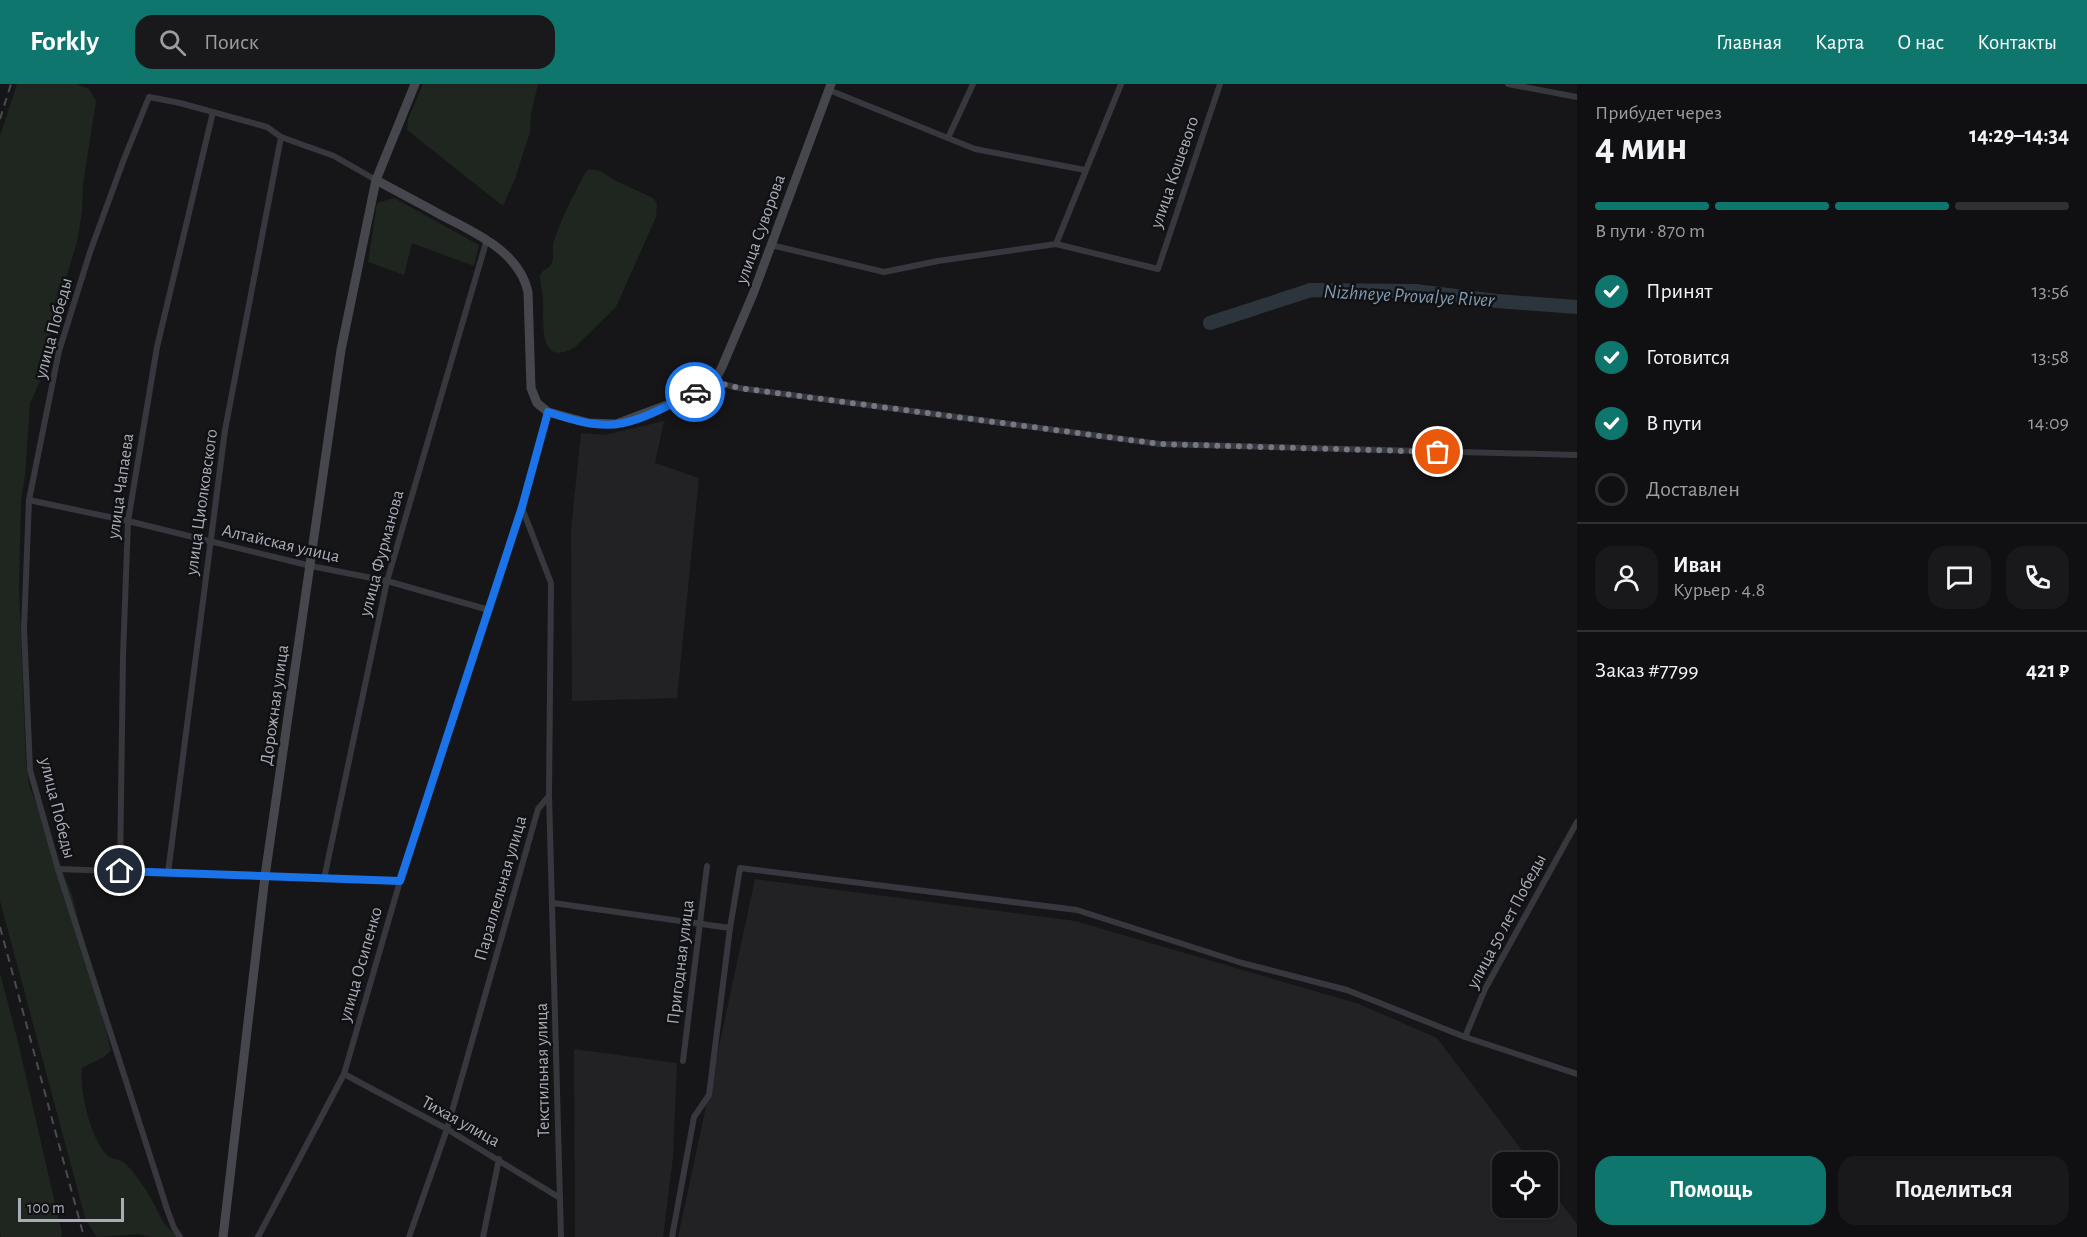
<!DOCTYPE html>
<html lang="ru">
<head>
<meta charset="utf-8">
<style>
  :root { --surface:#101012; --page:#19191b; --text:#f1f3f6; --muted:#9c9d9f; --line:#303032; --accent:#0f766e }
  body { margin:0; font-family:"Alegreya Sans",sans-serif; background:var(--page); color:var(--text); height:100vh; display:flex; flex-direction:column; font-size:22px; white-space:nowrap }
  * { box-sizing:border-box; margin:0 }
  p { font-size:20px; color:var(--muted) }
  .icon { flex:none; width:33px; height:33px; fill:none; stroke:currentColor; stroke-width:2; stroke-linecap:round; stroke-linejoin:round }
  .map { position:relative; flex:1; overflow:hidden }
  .panel { display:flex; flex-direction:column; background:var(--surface); width:510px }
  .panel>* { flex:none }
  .buttons { position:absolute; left:1492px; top:1068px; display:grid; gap:12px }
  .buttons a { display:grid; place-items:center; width:66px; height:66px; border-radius:12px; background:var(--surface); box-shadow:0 2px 4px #0004,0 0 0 2px var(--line); font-size:30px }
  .scale { position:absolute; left:18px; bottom:15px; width:106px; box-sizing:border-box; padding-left:6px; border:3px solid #a8adb8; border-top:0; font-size:16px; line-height:21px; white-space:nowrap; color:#a8adb8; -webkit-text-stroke:4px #111113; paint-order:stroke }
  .pin { position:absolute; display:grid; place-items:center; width:51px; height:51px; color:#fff; margin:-26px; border:3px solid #fff; border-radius:50%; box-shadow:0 2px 6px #0007 }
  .courier { position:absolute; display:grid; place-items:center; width:60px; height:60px; margin:-30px; border:4px solid #1a73e8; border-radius:50%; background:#fff; color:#222; box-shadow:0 2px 8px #0007 }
  .headline em { font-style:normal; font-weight:600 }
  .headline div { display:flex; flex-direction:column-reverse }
  .headline { display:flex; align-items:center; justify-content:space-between; height:102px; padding:0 18px }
  h1 { font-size:39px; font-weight:600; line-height:45px }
  .bar { display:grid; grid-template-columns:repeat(4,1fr); gap:9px 6px; align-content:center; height:72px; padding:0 18px }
  .bar i { height:8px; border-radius:4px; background:var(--line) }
  .bar .active { background:var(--accent) }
  .bar p { grid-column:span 4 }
  .line { display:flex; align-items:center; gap:15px; padding:0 18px; border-top:2px solid var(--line) }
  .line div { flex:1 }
  .round { display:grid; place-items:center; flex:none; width:63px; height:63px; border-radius:18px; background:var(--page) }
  ol { padding:0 18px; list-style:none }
  li { display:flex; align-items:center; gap:18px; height:66px }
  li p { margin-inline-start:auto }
  li .icon { padding:6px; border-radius:50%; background:var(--accent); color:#fff; stroke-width:4 }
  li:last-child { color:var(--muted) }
  li i { width:33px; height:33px; border:3px solid var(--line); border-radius:50% }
  .cta { display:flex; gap:12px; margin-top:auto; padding:12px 18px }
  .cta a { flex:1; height:69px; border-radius:18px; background:var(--accent); color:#fff; font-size:24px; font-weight:600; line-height:69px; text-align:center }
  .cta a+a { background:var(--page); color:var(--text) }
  header { display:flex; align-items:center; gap:36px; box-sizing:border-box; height:84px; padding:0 30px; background:var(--accent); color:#fff }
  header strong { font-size:28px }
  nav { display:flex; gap:33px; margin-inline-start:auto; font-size:21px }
  .search { width:420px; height:54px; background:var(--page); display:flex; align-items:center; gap:15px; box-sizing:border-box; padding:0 21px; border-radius:18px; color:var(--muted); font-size:22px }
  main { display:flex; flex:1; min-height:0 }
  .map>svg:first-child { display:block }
</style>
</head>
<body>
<header>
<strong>Forkly</strong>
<div class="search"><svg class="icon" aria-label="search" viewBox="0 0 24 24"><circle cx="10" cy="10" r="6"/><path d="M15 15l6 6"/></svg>Поиск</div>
<nav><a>Главная</a><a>Карта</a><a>О нас</a><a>Контакты</a></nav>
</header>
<main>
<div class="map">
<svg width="1577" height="1153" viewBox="0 0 1577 1153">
  <rect width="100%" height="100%" fill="#161618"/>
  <g fill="#222225">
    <polygon points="664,337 655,379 699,394 677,614 572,617 571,446 581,349 605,351"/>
    <polygon points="755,795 1075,837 1359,920 1437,954 1531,1078 1503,1078 1503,1124 1548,1124 1548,1102 1577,1140 1577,1153 678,1153"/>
    <polygon points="574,965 677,979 673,1073 663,1153 575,1153"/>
  </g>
  <g fill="#1e261f">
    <path d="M17,0H76L89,5L96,17L83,100L82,128L77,158L60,214L41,294L30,320L25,392L21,417L19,502L26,682L30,704L72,811L111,966L104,973L82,984C79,1005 91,1056 107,1071C111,1076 118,1074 123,1078C130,1083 136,1092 141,1099C151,1111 156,1126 164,1139C168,1144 173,1148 177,1153H151L138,1150L97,1153L86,1137L0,817V52Z"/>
    <polygon points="423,0 538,0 531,30 530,48 515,95 503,122 407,46 408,35"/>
    <path d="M589,85L600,87L614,96L653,114L657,120L656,133L616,223L575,263C537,285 544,237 543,215C543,208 540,199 540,192C541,186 549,185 552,179C555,172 551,164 554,157C561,134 574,111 585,89Z"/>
    <polygon points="394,114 479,161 474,182 412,159 404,191 368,178 377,119"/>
    <polygon points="0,889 18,958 57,1128 62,1148 61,1153 1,1153 0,1149"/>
  </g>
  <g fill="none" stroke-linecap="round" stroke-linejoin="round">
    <polyline stroke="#2c353c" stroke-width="14" points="1210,239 1311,206 1415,207 1497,217 1577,223"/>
    <g stroke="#37383d" stroke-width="6">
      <polyline points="1508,0 1577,13"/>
      <polyline points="829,6 975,65 1085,86"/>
      <polyline points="948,54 973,0"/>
      <polyline points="1056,160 1121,0"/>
      <polyline points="771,161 884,188 938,177 1056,160 1158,185 1220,0"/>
      <polyline points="714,298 739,304 1160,360 1577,371"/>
      <polyline points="29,416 128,437 311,482 387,497 489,526"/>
      <polyline points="522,424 551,499 549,711 561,1153"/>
      <polyline points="58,785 400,797"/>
      <polyline points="120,787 123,572 128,437 157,263 213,28"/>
      <polyline points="168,789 225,346 281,53"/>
      <polyline points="324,795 387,497 487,155"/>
      <polyline points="553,819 730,844"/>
      <polyline points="1465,953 1485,905 1577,738"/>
      <polyline points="683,977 707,782"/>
      <polyline points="344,990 447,1045 560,1114"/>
      <polyline points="180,1153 174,1144 168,1128 58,785 30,686 24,545 29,416 59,267 90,168 124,75 149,13 180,19 267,43 281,53 334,72 376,96"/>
      <polyline points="258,1153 344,990 400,797 522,423 548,328"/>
      <polyline points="409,1153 447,1045 538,725 549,712"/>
      <polyline points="483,1153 499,1075"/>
      <polyline points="672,1153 694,1033 709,1011 730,844 740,784 1077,826 1242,879 1347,906 1465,953 1577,990"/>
    </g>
    <g stroke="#45474d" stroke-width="9">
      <path d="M376,96C398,108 420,119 441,131C475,149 519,167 528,208L531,304L537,319L548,328L589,339L616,340L675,318L710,301L714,298L722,283L753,210L831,0"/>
      <polyline points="223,1153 265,792 341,266 376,96 415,0"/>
    </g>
    <g stroke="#4a4c52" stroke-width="2" stroke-dasharray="8 6" stroke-linecap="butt">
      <polyline points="0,35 11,0"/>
      <polyline points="0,843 84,1153"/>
    </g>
  </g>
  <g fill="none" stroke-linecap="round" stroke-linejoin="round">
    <polyline stroke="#757880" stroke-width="6" stroke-dasharray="0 10.8" points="695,308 714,298 739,304 1160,360 1438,368"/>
    <path stroke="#1a73e8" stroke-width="8" d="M120,787L400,797L522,423L548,328C569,335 594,343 617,340C642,337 673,319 695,308"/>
  </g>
  <g text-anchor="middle" stroke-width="5" stroke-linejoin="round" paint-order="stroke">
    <g font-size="18" fill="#a8adb8" stroke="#111113">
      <text transform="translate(1174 88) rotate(-71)" y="6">улица Кошевого</text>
      <text transform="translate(760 145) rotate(-70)" y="6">улица Суворова</text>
      <text transform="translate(53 244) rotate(-75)" y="6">улица Победы</text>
      <text transform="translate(120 402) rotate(-82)" y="6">улица Чапаева</text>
      <text transform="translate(201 418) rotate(-82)" y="6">улица Циолковского</text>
      <text transform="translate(281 459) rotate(13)" y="6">Алтайская улица</text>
      <text transform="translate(381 469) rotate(-75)" y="6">улица Фурманова</text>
      <text transform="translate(274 621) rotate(-82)" y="6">Дорожная улица</text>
      <text transform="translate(58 724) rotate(76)" y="6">улица Победы</text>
      <text transform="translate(500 804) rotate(-74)" y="6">Параллельная улица</text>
      <text transform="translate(1506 837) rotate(-62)" y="6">улица 50 лет Победы</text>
      <text transform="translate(680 878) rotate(-83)" y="6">Пригодная улица</text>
      <text transform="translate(360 880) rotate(-74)" y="6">улица Осипенко</text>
      <text transform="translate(542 986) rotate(-91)" y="6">Текстильная улица</text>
      <text transform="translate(461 1037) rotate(29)" y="6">Тихая улица</text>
    </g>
    <g font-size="20" font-style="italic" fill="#7f9bb3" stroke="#111113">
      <text transform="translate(1409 211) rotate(3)" y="7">Nizhneye Provalye River</text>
    </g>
  </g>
</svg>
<div class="buttons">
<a><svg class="icon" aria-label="locate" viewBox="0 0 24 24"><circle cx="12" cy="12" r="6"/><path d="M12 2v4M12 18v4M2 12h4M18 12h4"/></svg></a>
</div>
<div class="scale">100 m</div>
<div class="pin" style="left:1438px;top:368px;background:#ea580c"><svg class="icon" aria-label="bag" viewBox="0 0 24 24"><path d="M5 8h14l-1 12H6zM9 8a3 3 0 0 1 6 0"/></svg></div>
<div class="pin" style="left:120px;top:787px;background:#1f2937"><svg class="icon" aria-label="home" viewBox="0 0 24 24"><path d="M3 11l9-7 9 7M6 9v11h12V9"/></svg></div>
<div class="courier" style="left:695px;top:308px"><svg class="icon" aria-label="car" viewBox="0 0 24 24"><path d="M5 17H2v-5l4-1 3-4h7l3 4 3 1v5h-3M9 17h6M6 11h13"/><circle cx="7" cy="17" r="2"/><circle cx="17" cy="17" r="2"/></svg></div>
</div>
<section class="panel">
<div class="headline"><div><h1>4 мин</h1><p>Прибудет через</p></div><em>14:29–14:34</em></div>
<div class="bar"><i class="active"></i><i class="active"></i><i class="active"></i><i></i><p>В пути · 870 m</p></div>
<ol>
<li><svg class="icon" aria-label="check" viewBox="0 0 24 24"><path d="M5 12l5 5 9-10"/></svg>Принят<p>13:56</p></li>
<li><svg class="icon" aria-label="check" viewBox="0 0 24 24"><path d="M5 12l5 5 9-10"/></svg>Готовится<p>13:58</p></li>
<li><svg class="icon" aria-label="check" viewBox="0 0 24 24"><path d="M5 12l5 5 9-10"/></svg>В пути<p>14:09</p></li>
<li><i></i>Доставлен</li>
</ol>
<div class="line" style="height:108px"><a class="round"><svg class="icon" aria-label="person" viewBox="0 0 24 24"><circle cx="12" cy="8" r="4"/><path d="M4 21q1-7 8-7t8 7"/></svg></a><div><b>Иван</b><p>Курьер · 4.8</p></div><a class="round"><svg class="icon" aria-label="chat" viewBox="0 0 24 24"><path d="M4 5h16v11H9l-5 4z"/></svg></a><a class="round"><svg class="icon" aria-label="phone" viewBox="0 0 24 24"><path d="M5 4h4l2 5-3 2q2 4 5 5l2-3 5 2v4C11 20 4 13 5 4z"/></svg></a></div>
<div class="line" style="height:78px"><div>Заказ #7799</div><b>421 ₽</b></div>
<div class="cta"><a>Помощь</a><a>Поделиться</a></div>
</section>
</main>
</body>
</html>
